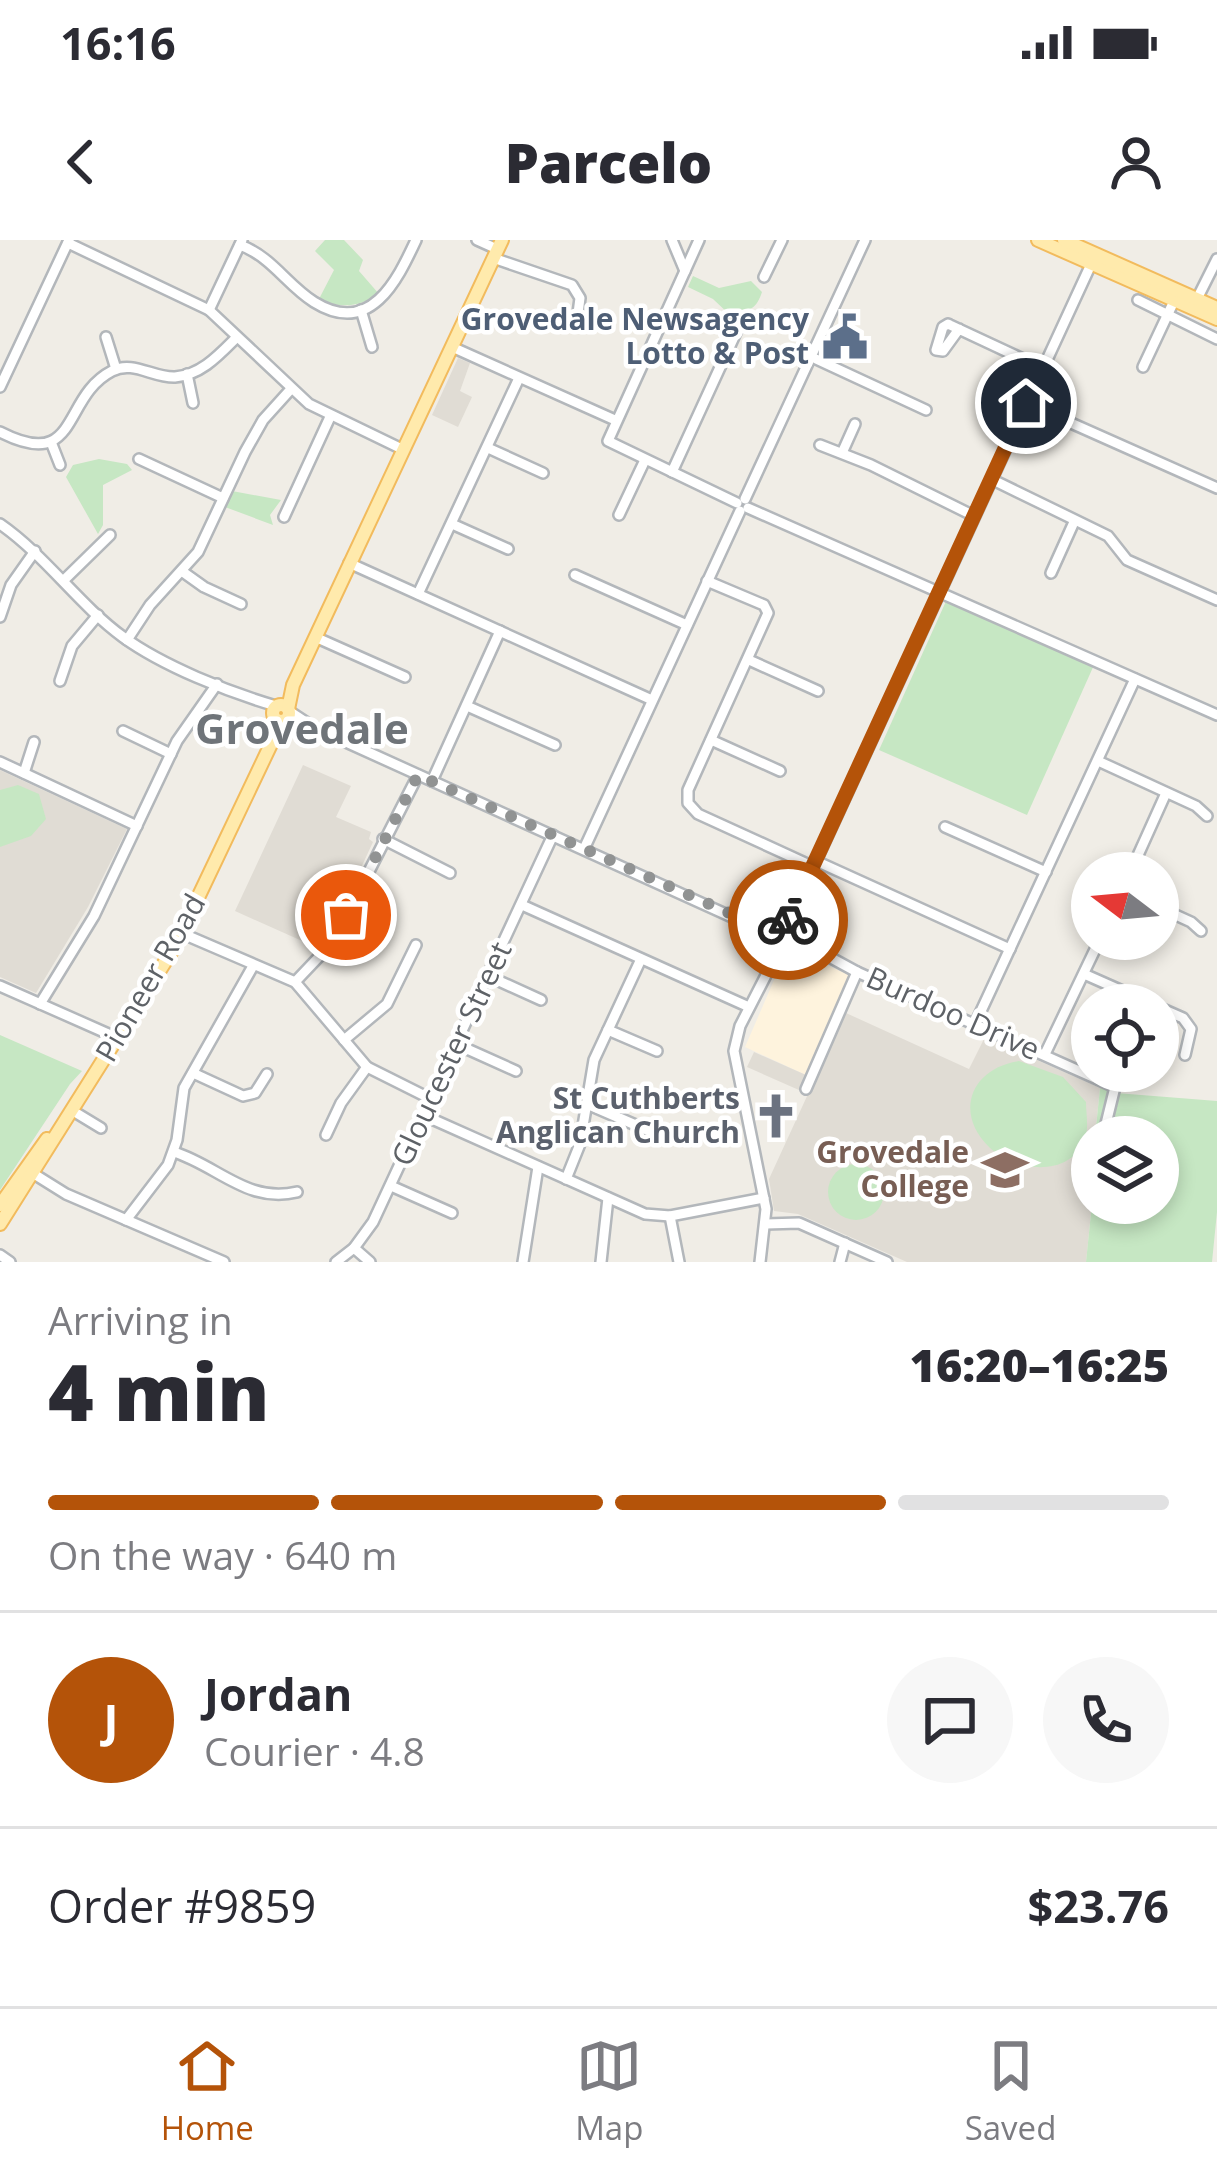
<!DOCTYPE html>
<html lang="en">
<head>
<meta charset="utf-8">
<style>
  :root { --surface:#fff; --page:#f7f7f7; --text:#2b2b33; --muted:#7c7c81; --line:#e1e1e2; --accent:#b45309 }
  body { margin:0; font-family:"Open Sans",sans-serif; background:var(--page); color:var(--text); height:100vh; display:flex; flex-direction:column; font-size:45px; white-space:nowrap }
  * { box-sizing:border-box; margin:0 }
  p { font-size:39px; color:var(--muted) }
  .icon { flex:none; width:66px; height:66px; fill:none; stroke:currentColor; stroke-width:2; stroke-linecap:round; stroke-linejoin:round }
  .map { position:relative; height:1022px; overflow:hidden }
  .sheet { display:flex; flex-direction:column; background:var(--surface); flex:1 }
  .sheet>* { flex:none }
  .needle { width:78px; rotate:286deg }
  .controls { position:absolute; left:1071px; top:612px; display:grid; gap:24px }
  .controls a { display:grid; place-items:center; width:108px; height:108px; border-radius:50%; background:var(--surface); box-shadow:0 6px 18px #0003; font-size:60px }
  .pin { position:absolute; display:grid; place-items:center; width:102px; height:102px; color:#fff; margin:-51px; border:6px solid #fff; border-radius:50%; box-shadow:0 3px 12px #0007 }
  .courier { position:absolute; display:grid; place-items:center; width:120px; height:120px; margin:-60px; border:9px solid #b45309; border-radius:50%; background:#fff; color:#222; box-shadow:0 3px 15px #0007 }
  .overview em { font-style:normal; font-weight:800 }
  .overview div { display:flex; flex-direction:column-reverse }
  .overview { display:flex; align-items:center; justify-content:space-between; height:204px; padding:0 48px }
  h1 { font-size:78px; font-weight:800; line-height:90px }
  .bar { display:grid; grid-template-columns:repeat(4,1fr); gap:18px 12px; align-content:center; height:144px; padding:0 48px }
  .bar i { height:15px; border-radius:9px; background:var(--line) }
  .bar .current { background:var(--accent) }
  .bar p { grid-column:span 4 }
  .line { display:flex; align-items:center; gap:30px; padding:0 48px; border-top:3px solid var(--line) }
  .line div { flex:1 }
  .round { display:grid; place-items:center; flex:none; width:126px; height:126px; border-radius:63px; background:var(--page) }
  .status { display:flex; justify-content:space-between; align-items:center; height:84px; padding:0 60px; background:var(--surface); direction:ltr }
  .status svg { height:33px; fill:currentColor }
  header { display:flex; justify-content:space-between; align-items:center; height:156px; padding:0 48px; background:var(--surface); font-size:54px; font-weight:800 }
  .tab-bar { display:flex; justify-content:space-around; align-items:center; height:168px; border-top:3px solid var(--line); background:var(--surface); font-size:33px; color:var(--muted) }
  .tab-bar a { display:grid; justify-items:center; gap:6px }
  .tab-bar .current { color:var(--accent) }
  .map>svg:first-child { display:block }
</style>
</head>
<body>
<div class="status"><b>16:16</b><svg viewBox="0 0 49 12"><path d="M0 12V9h3v3zM5 12V6h3v6zM10 12V3h3v9zM15 12V0h3v12zM26 1h20v11H26zM47 4h2v5h-2z"/></svg></div>
<header><svg class="icon" aria-label="back" viewBox="0 0 24 24"><path d="M15 5l-7 7 7 7"/></svg>Parcelo<svg class="icon" aria-label="person" viewBox="0 0 24 24"><circle cx="12" cy="8" r="4"/><path d="M4 21q1-7 8-7t8 7"/></svg></header>
<div class="map">
<svg width="1217" height="1022" viewBox="0 0 1217 1022">
  <rect width="100%" height="100%" fill="#f0ede6"/>
  <polygon fill="#fef3dd" points="788,708 851,736 806,835 745,807"/>
  <g fill="#e0dcd4">
    <polygon points="458,118 470,123 460,151 472,157 458,187 432,175"/>
    <polygon points="303,525 351,546 336,577 371,592 369,599 373,602 360,630 352,636 340,660 341,670 320,709 235,671"/>
    <polygon points="0,530 127,589 88,667 36,753 0,737"/>
    <polygon points="846,773 969,829 985,797 1100,848 1095,897 1092,897 1092,963 1086,1022 907,1022 798,974 774,971 769,939 808,854 747,827 754,812 815,839"/>
  </g>
  <g fill="#c6e7c3">
    <path d="M325,0H344L363,20L359,31L379,54C359,67 341,69 319,59L334,30L315,11Z"/>
    <path d="M693,36L719,48L751,41L762,52C755,73 747,69 731,76L713,59L688,47Z"/>
    <polygon points="99,219 127,224 132,230 103,245 103,285 98,294 66,237 73,225"/>
    <polygon points="232,251 281,260 270,275 273,285 225,267"/>
    <polygon points="947,359 1094,425 1027,575 879,510"/>
    <polygon points="18,545 39,554 46,579 31,596 0,607 0,550"/>
    <polygon points="0,795 82,831 70,844 0,950"/>
    <path d="M1019,821L1063,837L1086,862C1086,873 1089,888 1085,899C1070,938 1016,932 990,908C953,873 971,828 1019,821Z"/>
    <polygon points="1100,848 1116,853 1217,861 1217,972 1212,1022 1086,1022 1092,963 1158,963 1158,897 1095,897"/>
    <circle cx="856" cy="952" r="28"/>
  </g>
  <g fill="none" stroke-linecap="round" stroke-linejoin="round">
    <g stroke="#b3b7bb" stroke-width="14">
      <g id="minor">
        <polyline points="477,0 497,9"/>
        <polyline points="672,0 685,31"/>
        <polyline points="699,0 608,201 737,263"/>
        <polyline points="68,3 209,70 309,164 404,210"/>
        <path d="M240,5C272,17 286,44 314,62C370,97 397,41 416,0"/>
        <polyline points="493,18 572,45 580,58 577,81"/>
        <polyline points="764,37 782,0"/>
        <polyline points="1197,59 1217,19"/>
        <polyline points="1138,60 1217,99"/>
        <polyline points="209,70 242,0"/>
        <polyline points="361,70 372,107"/>
        <polyline points="959,89 943,111 936,110 943,87 948,84 950,85 1042,128"/>
        <polyline points="106,97 116,129"/>
        <polyline points="452,107 615,180"/>
        <polyline points="816,119 926,170"/>
        <polyline points="1143,127 1174,61"/>
        <polyline points="187,134 193,163"/>
        <polyline points="0,147 69,0"/>
        <polyline points="1026,163 1217,248"/>
        <path d="M0,192C80,233 61,157 112,131C133,120 153,138 175,137C201,135 219,115 236,98"/>
        <polyline points="51,202 60,225"/>
        <polyline points="820,205 871,225 974,276"/>
        <polyline points="488,208 543,233"/>
        <polyline points="842,213 855,184"/>
        <polyline points="139,219 223,258"/>
        <polyline points="672,232 739,86"/>
        <polyline points="991,239 1108,296 1127,320 1217,360"/>
        <polyline points="745,259 865,0"/>
        <polyline points="748,268 1217,475"/>
        <polyline points="619,275 645,220"/>
        <polyline points="284,277 330,177"/>
        <path d="M0,284C46,316 78,364 123,397C163,426 228,452 276,466"/>
        <polyline points="452,284 508,309"/>
        <polyline points="349,323 652,460"/>
        <polyline points="183,332 204,347 241,364"/>
        <polyline points="1051,333 1074,282"/>
        <polyline points="575,335 687,385"/>
        <polyline points="64,340 110,295"/>
        <polyline points="707,341 764,365 768,373 688,550 688,563 698,574 814,627"/>
        <polyline points="418,354 519,138"/>
        <polyline points="0,377 11,345 35,311"/>
        <polyline points="315,397 405,437"/>
        <polyline points="127,400 150,365 198,312 245,212 263,180 291,149"/>
        <polyline points="749,420 818,451"/>
        <polyline points="60,441 72,406 98,375"/>
        <polyline points="467,466 555,505"/>
        <polyline points="289,471 315,488 774,696"/>
        <polyline points="123,491 171,514"/>
        <polyline points="711,500 780,531"/>
        <polyline points="1098,521 1196,566 1207,576"/>
        <polyline points="0,522 137,586"/>
        <polyline points="24,533 34,502"/>
        <polyline points="432,541 500,391"/>
        <polyline points="945,587 1046,632"/>
        <polyline points="383,599 450,633"/>
        <polyline points="584,609 740,271"/>
        <polyline points="816,621 1010,709"/>
        <polyline points="1130,633 1166,553"/>
        <polyline points="522,665 749,767"/>
        <polyline points="1158,667 1191,682 1201,691"/>
        <circle cx="782" cy="696" r="7"/>
        <polyline points="181,693 295,742 367,827 431,859"/>
        <polyline points="788,693 816,621 1093,20"/>
        <polyline points="789,695 857,732 1115,847 1103,896"/>
        <polyline points="1084,734 1154,765"/>
        <polyline points="488,736 541,760"/>
        <polyline points="295,742 333,702 418,535"/>
        <polyline points="0,746 113,796"/>
        <polyline points="40,764 94,676 177,501 217,444"/>
        <polyline points="1158,767 1183,778 1191,789 1185,815"/>
        <polyline points="975,784 1135,439"/>
        <polyline points="608,790 657,811"/>
        <polyline points="344,800 387,764 416,705"/>
        <polyline points="456,804 516,831"/>
        <polyline points="1045,814 1100,699"/>
        <polyline points="193,833 243,856 255,853 267,834"/>
        <polyline points="806,849 857,732"/>
        <polyline points="587,864 654,893 675,894"/>
        <polyline points="73,871 101,888"/>
        <polyline points="423,875 645,974 670,976 764,958"/>
        <polyline points="326,895 341,863 367,827"/>
        <path d="M174,912C218,926 248,964 297,952"/>
        <polyline points="34,934 66,954 224,1022"/>
        <polyline points="566,939 580,904 594,820 641,719"/>
        <polyline points="391,946 452,973"/>
        <polyline points="670,976 679,1022"/>
        <polyline points="126,980 168,925 177,900 184,848 253,726"/>
        <polyline points="766,984 799,983 887,1022"/>
        <polyline points="354,1008 370,1022"/>
        <polyline points="0,1015 10,1022"/>
        <polyline points="336,1022 354,1008 373,982 553,595"/>
        <polyline points="523,1022 538,927"/>
        <polyline points="601,1022 608,958"/>
        <polyline points="760,1022 766,969 734,811 740,786 782,704"/>
        <polyline points="840,1022 845,1003"/>
      </g>
    </g>
    <g stroke="#f2bb5d" stroke-width="16">
      <g id="major">
        <polyline points="1038,0 1217,79"/>
        <polyline points="1064,0 1217,68"/>
        <circle cx="281" cy="473" r="8"/>
        <polyline points="288,469 293,445 502,0"/>
        <polyline points="0,965 47,899"/>
        <polyline points="0,984 175,706 282,481"/>
      </g>
    </g>
    <use href="#minor" stroke="#fff" stroke-width="9"/>
    <use href="#major" stroke="#ffeaac" stroke-width="12"/>
  </g>
  <g fill="none" stroke-linecap="round" stroke-linejoin="round">
    <polyline stroke="#919393" stroke-width="12" stroke-dasharray="0 21.6" points="346,675 418,535 752,683 777,691 788,680"/>
    <polyline stroke="#b45309" stroke-width="15" points="788,680 1026,163"/>
  </g>
  <defs>
    <g id="civic-bare" transform="scale(3.6)"><path d="M-.6-6.5H3V-4.5H.6V-3L4-1V1h2V6H-6V1h2V-1L-.6-3ZM-1.2 2.5V6h2.4V2.5Z" fill="#5c6f8a" stroke="#fff" stroke-width="2.5" paint-order="stroke"/></g>
    <g id="church-bare" transform="scale(3.6)"><path d="M-1.2-6h2.4v3.5h3.3v2.4h-3.3V6h-2.4V-.1h-3.3v-2.4h3.3Z" fill="#6b7280" stroke="#fff" stroke-width="2.5" paint-order="stroke"/></g>
    <g id="school-bare" transform="scale(3.6)"><path d="M0-5L7-2L0 1L-7-2ZM-4 1L0 2.5L4 1V4Q0 6-4 4Z" fill="#8d6e63" stroke="#fff" stroke-width="2.5" paint-order="stroke"/></g>
  </defs>
  <g fill-rule="evenodd">
    <use href="#civic-bare" x="845" y="97"/>
    <use href="#church-bare" x="776" y="876"/>
    <use href="#school-bare" x="1005" y="930"/>
  </g>
  <g text-anchor="middle" stroke-width="9" stroke-linejoin="round" paint-order="stroke">
    <g font-size="30" font-weight="bold" fill="#4e5e75" stroke="#fff" text-anchor="end">
      <text x="809" y="90">Grovedale Newsagency<tspan x="809" dy="34">Lotto &amp; Post</tspan></text>
    </g>
    <g font-size="30" fill="#5e6267" stroke="#fff">
      <text transform="translate(151 738) rotate(-60)" y="10">Pioneer Road</text>
      <text transform="translate(953 774) rotate(24)" y="10">Burdoo Drive</text>
      <text transform="translate(452 814) rotate(-65)" y="10">Gloucester Street</text>
    </g>
    <g font-size="30" font-weight="bold" fill="#5b616d" stroke="#fff" text-anchor="end">
      <text x="740" y="869">St Cuthberts<tspan x="740" dy="34">Anglican Church</tspan></text>
    </g>
    <g font-size="30" font-weight="bold" fill="#785e54" stroke="#fff" text-anchor="end">
      <text x="969" y="923">Grovedale<tspan x="969" dy="34">College</tspan></text>
    </g>
    <g font-size="42" font-weight="bold" fill="#6f7479" stroke="#fff">
      <text x="302" y="504">Grovedale</text>
    </g>
  </g>
</svg>
<div class="controls">
<a><svg class="needle" viewBox="-14 -14 28 28"><path d="M0-13l5 13h-10z" fill="#e53935"/><path d="M0 13l5-13h-10z" fill="#7c7c81"/></svg></a>
<a><svg class="icon" aria-label="locate" viewBox="0 0 24 24"><circle cx="12" cy="12" r="6"/><path d="M12 2v4M12 18v4M2 12h4M18 12h4"/></svg></a>
<a><svg class="icon" aria-label="layers" viewBox="0 0 24 24"><path d="M12 4l9 5-9 5-9-5zM3 14l9 5 9-5"/></svg></a>
</div>
<div class="pin" style="left:346px;top:675px;background:#ea580c"><svg class="icon" aria-label="bag" viewBox="0 0 24 24"><path d="M5 8h14l-1 12H6zM9 8a3 3 0 0 1 6 0"/></svg></div>
<div class="pin" style="left:1026px;top:163px;background:#1f2937"><svg class="icon" aria-label="home" viewBox="0 0 24 24"><path d="M3 11l9-7 9 7M6 9v11h12V9"/></svg></div>
<div class="courier" style="left:788px;top:680px"><svg class="icon" aria-label="bike" viewBox="0 0 24 24"><circle cx="6" cy="16" r="4"/><circle cx="18" cy="16" r="4"/><path d="M6 16l4-8h5l3 8M10 8l3 8H6M13 5h3"/></svg></div>
</div>
<section class="sheet">
<div class="overview"><div><h1>4 min</h1><p>Arriving in</p></div><em>16:20–16:25</em></div>
<div class="bar"><i class="current"></i><i class="current"></i><i class="current"></i><i></i><p>On the way · 640 m</p></div>
<div class="line" style="height:216px"><b class="round" style="background:var(--accent);color:#fff">J</b><div><b>Jordan</b><p>Courier · 4.8</p></div><a class="round"><svg class="icon" aria-label="chat" viewBox="0 0 24 24"><path d="M4 5h16v11H9l-5 4z"/></svg></a><a class="round"><svg class="icon" aria-label="phone" viewBox="0 0 24 24"><path d="M5 4h4l2 5-3 2q2 4 5 5l2-3 5 2v4C11 20 4 13 5 4z"/></svg></a></div>
<div class="line" style="height:156px"><div>Order #9859</div><b>$23.76</b></div>
</section>
<nav class="tab-bar">
<a class="current"><svg class="icon" aria-label="home" viewBox="0 0 24 24"><path d="M3 11l9-7 9 7M6 9v11h12V9"/></svg>Home</a>
<a><svg class="icon" aria-label="map" viewBox="0 0 24 24"><path d="M3 6l6-2 6 2 6-2v14l-6 2-6-2-6 2zM9 4v14M15 6v14"/></svg>Map</a>
<a><svg class="icon" aria-label="saved" viewBox="0 0 24 24"><path d="M7 4h10v16l-5-4-5 4z"/></svg>Saved</a>
</nav>
</body>
</html>
